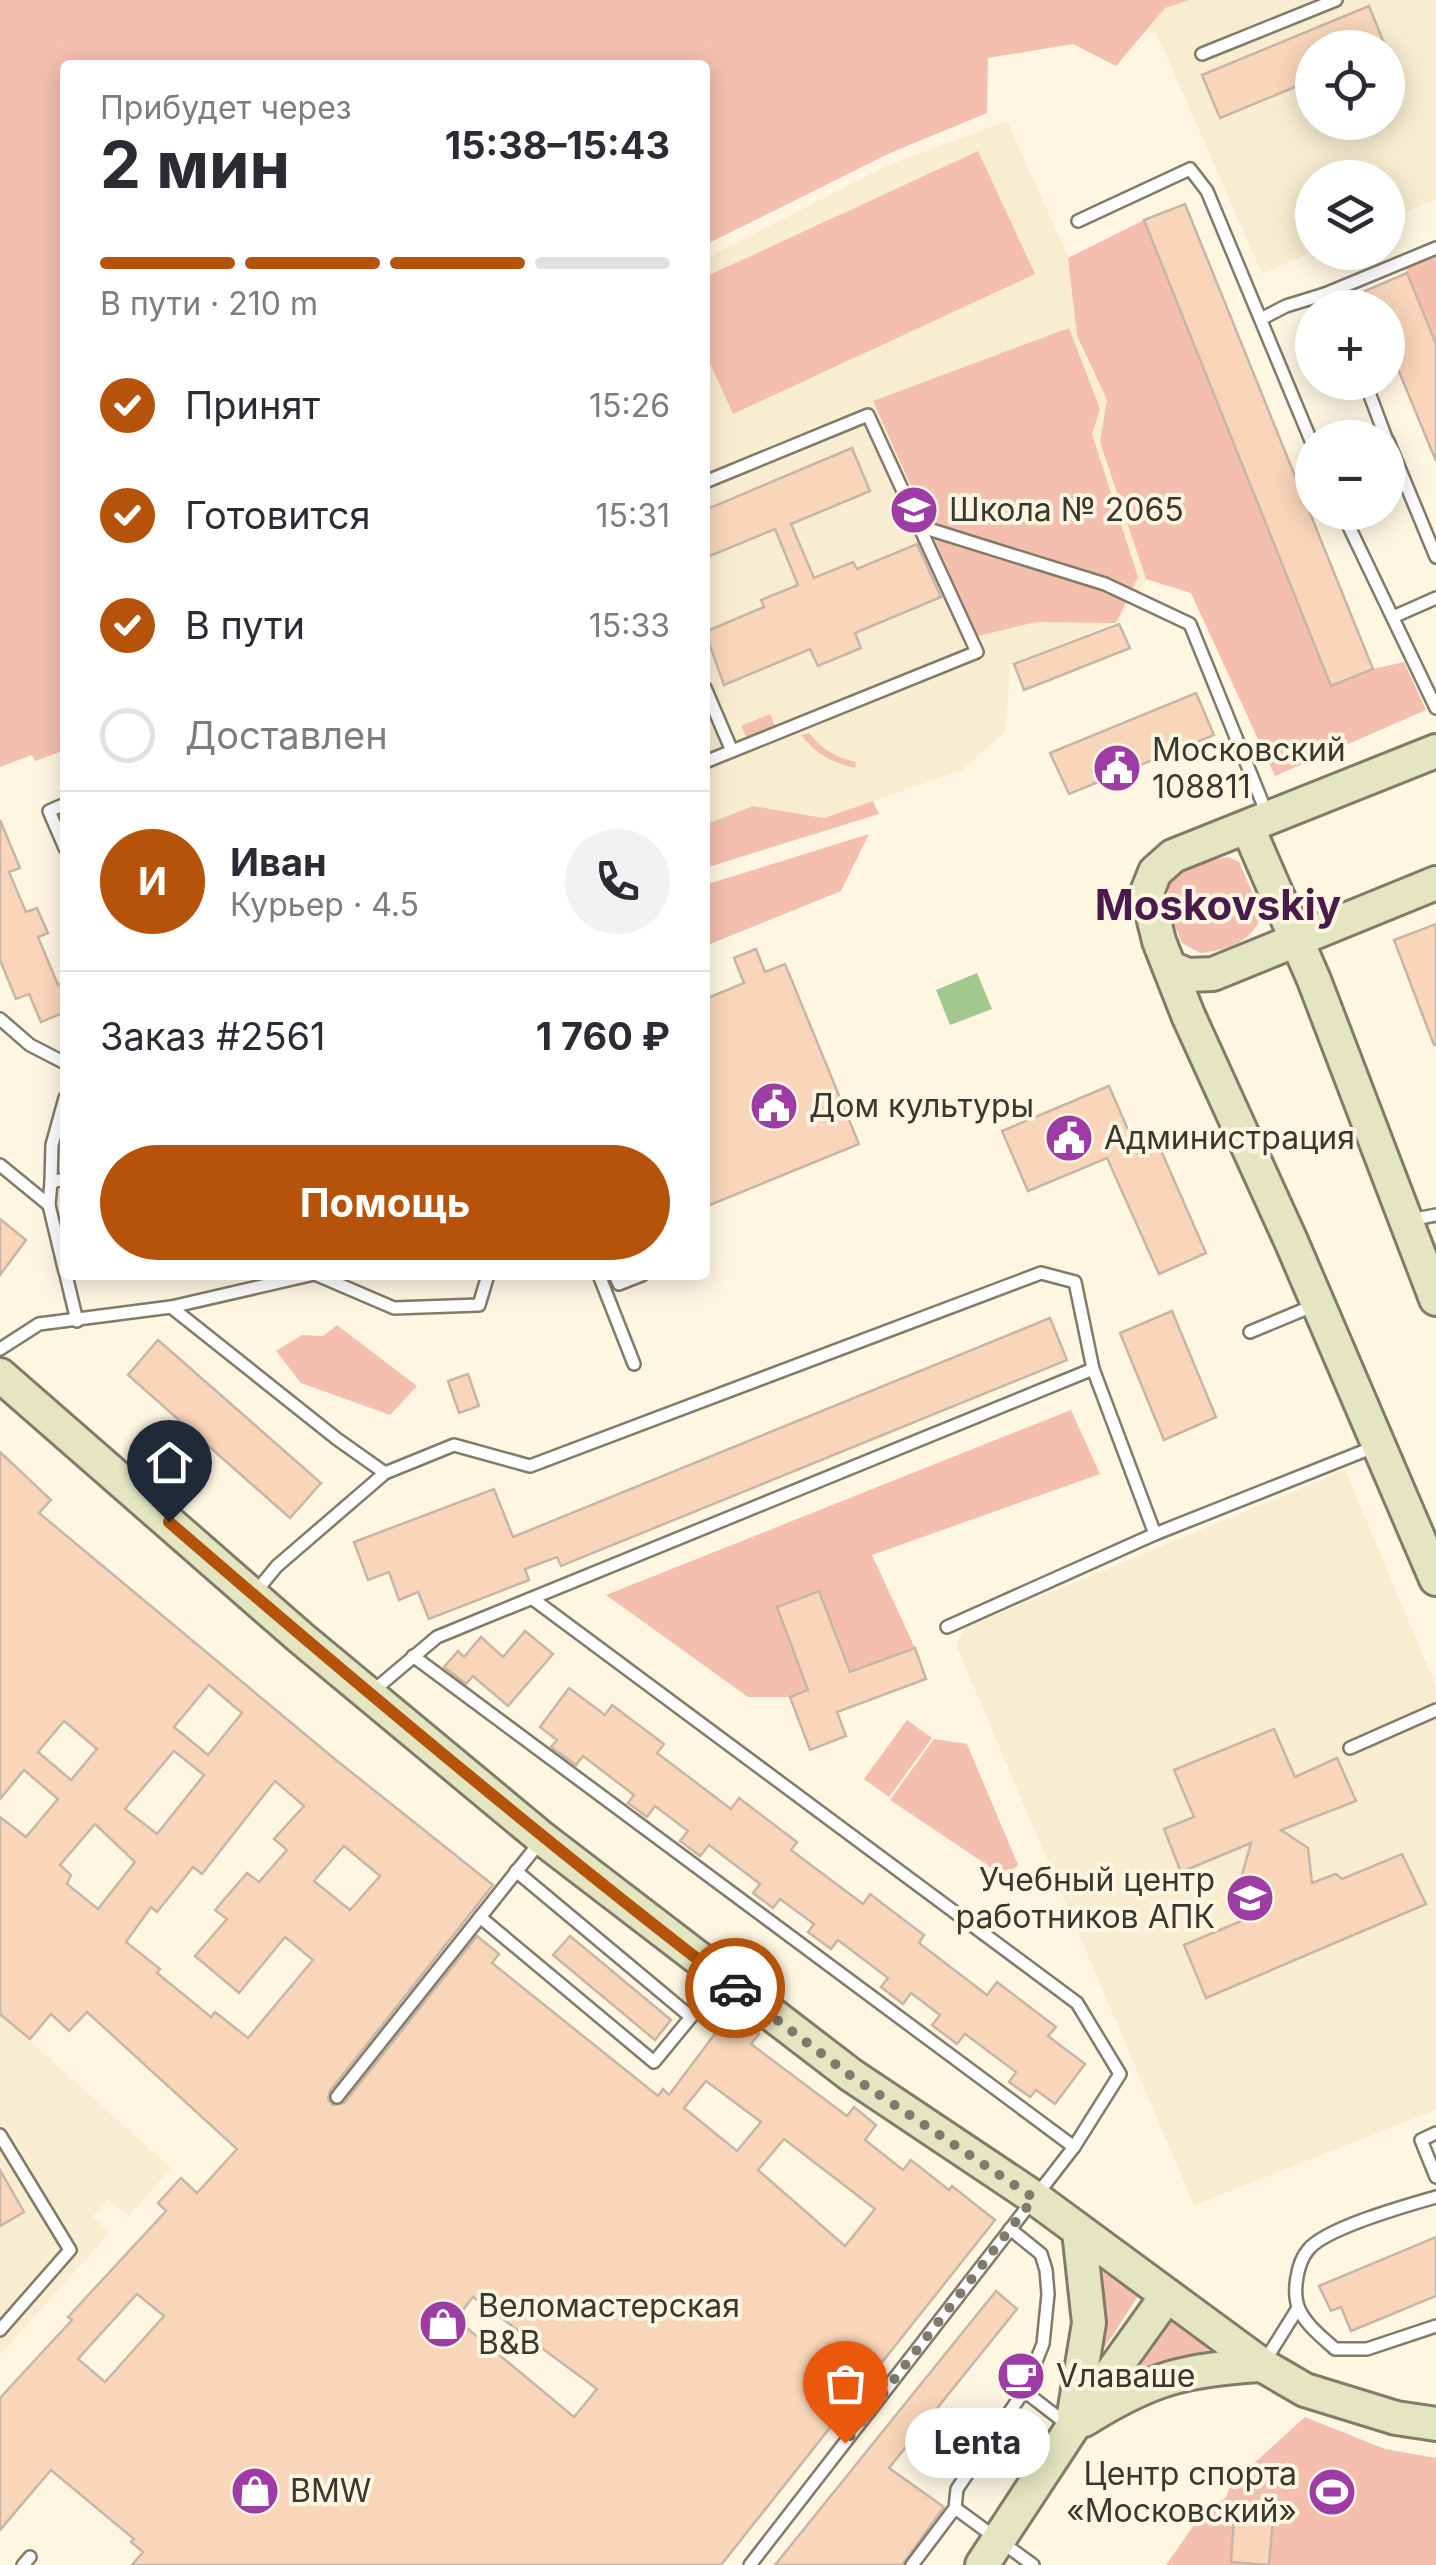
<!DOCTYPE html>
<html lang="ru">
<head>
<meta charset="utf-8">
<style>
  :root { --surface:#fff; --page:#f2f2f3; --text:#2b2b33; --muted:#7c7c81; --line:#e1e1e2; --accent:#b45309 }
  body { margin:0; font-family:Inter,sans-serif; background:var(--page); color:var(--text); height:100vh; display:flex; flex-direction:column; font-size:38px; white-space:nowrap }
  * { box-sizing:border-box; margin:0 }
  p { font-size:32px; color:var(--muted) }
  .icon { flex:none; width:55px; height:55px; fill:none; stroke:currentColor; stroke-width:2; stroke-linecap:round; stroke-linejoin:round }
  .map { position:relative; flex:1; overflow:hidden }
  .details { position:absolute; left:60px; top:60px; width:650px; height:1220px; display:flex; flex-direction:column; background:var(--surface); border-radius:10px; box-shadow:0 5px 25px #0003 }
  .details>* { flex:none }
  .buttons { position:absolute; left:1295px; top:30px; display:grid; gap:20px }
  .buttons a { display:grid; place-items:center; width:110px; height:110px; border-radius:50%; background:var(--surface); box-shadow:0 5px 25px #0003; font-size:50px }
  .pin { position:absolute; display:grid; place-items:center; width:85px; height:85px; color:#fff; margin:-102px -42px; border-radius:50% 50% 50% 0; rotate:-45deg; box-shadow:0 0 10px #0007 }
  .pin .icon { rotate:45deg }
  .courier { position:absolute; display:grid; place-items:center; width:100px; height:100px; margin:-50px; border:8px solid #b45309; border-radius:50%; background:#fff; color:#222; box-shadow:0 2px 12px #0007 }
  .bubble { position:absolute; height:70px; border-radius:35px; background:var(--surface); box-shadow:0 5px 25px #0003; font-size:32px; font-weight:700; line-height:70px; text-align:center }
  .summary em { font-style:normal; font-weight:700 }
  .summary div { display:flex; flex-direction:column-reverse }
  .summary { display:flex; align-items:center; justify-content:space-between; height:170px; padding:0 40px }
  h1 { font-size:65px; font-weight:700; line-height:75px }
  .bar { display:grid; grid-template-columns:repeat(4,1fr); gap:15px 10px; align-content:center; height:120px; padding:0 40px }
  .bar i { height:12px; border-radius:8px; background:var(--line) }
  .bar .active { background:var(--accent) }
  .bar p { grid-column:span 4 }
  .line { display:flex; align-items:center; gap:25px; padding:0 40px; border-top:2px solid var(--line) }
  .line div { flex:1 }
  .round { display:grid; place-items:center; flex:none; width:105px; height:105px; border-radius:52px; background:var(--page) }
  ol { padding:0 40px; list-style:none }
  li { display:flex; align-items:center; gap:30px; height:110px }
  li p { margin-inline-start:auto }
  li .icon { padding:10px; border-radius:50%; background:var(--accent); color:#fff; stroke-width:4 }
  li:last-child { color:var(--muted) }
  li i { width:55px; height:55px; border:5px solid var(--line); border-radius:50% }
  .primary-button { display:flex; gap:20px; margin-top:auto; padding:20px 40px }
  .primary-button a { flex:1; height:115px; border-radius:60px; background:var(--accent); color:#fff; font-size:40px; font-weight:700; line-height:115px; text-align:center }
  .map>svg:first-child { display:block }
</style>
</head>
<body>
<div class="map">
<svg width="1436" height="2565" viewBox="0 0 1436 2565">
  <rect width="100%" height="100%" fill="#fff6e2"/>
  <g fill="#f8ecd1" fill-rule="evenodd">
    <path d="M1112,0H1436V199L1388,220V178H1312V252L1262,274L1157,34L1134,29ZM1312,48H1388V122H1312Z"/>
    <polygon points="1007,121 1068,256 1078,343 1107,400 1100,442 1146,579 1118,621 1010,665 1006,731 962,770 824,818 753,806 705,825 705,259 886,166"/>
    <polygon points="1345,1470 1436,1686 1436,2110 1194,2205 956,1645 965,1628"/>
    <polygon points="0,2014 171,2168 129,2216 108,2199 92,2217 109,2233 0,2355"/>
  </g>
  <g fill="#f4bfaf">
    <polygon points="0,0 1189,0 1165,8 1116,66 1073,44 988,58 987,113 890,153 705,245 705,65 65,65 65,750 35,761 32,755 0,767"/>
    <polygon points="978,151 1035,274 733,414 705,352 705,277"/>
    <polygon points="1144,220 1331,685 1373,669 1404,662 1426,710 1275,776 1191,593 1146,579 1100,442 1107,400 1077,336 1068,258"/>
    <polygon points="1436,255 1436,344 1405,266"/>
    <polygon points="1069,328 1100,409 1092,434 1138,577 1116,623 1036,622 978,636 873,401"/>
    <polygon points="770,714 776,729 748,740 741,726"/>
    <path d="M809,733C823,750 835,757 856,762L855,768C831,762 817,755 801,735Z"/>
    <polygon points="873,801 879,814 705,868 705,825 753,806 824,818"/>
    <polygon points="869,834 841,891 705,946 705,885"/>
    <path d="M1228,857L1239,862L1262,914C1254,941 1226,951 1200,953L1182,943C1173,920 1162,900 1172,875L1201,862Z"/>
    <polygon points="337,1325 417,1386 390,1415 301,1383 276,1351 302,1335 323,1336"/>
    <polygon points="1071,1410 1100,1474 872,1555 915,1648 850,1672 777,1607 808,1690 790,1697 748,1697 606,1595"/>
    <polygon points="907,1720 932,1738 889,1797 864,1779"/>
    <polygon points="934,1739 967,1744 1018,1865 1005,1877 890,1800"/>
    <polygon points="1101,2271 1138,2296 1101,2353"/>
    <polygon points="1172,2320 1220,2353 1138,2368"/>
    <polygon points="1305,2417 1385,2449 1436,2458 1436,2565 1166,2565 1205,2509 1226,2498 1230,2485"/>
  </g>
  <polygon fill="#a1c98e" points="977,973 992,1009 950,1025 936,990"/>
  <g fill="#f9d6ba" stroke="#c7b6a8" stroke-width="2.5" fill-rule="evenodd">
    <polygon points="1369,6 1386,48 1312,48 1312,80 1220,118 1202,75"/>
    <polygon points="1185,204 1373,669 1331,686 1144,220"/>
    <polygon points="1407,273 1436,344 1436,461 1388,345 1388,308 1372,308 1365,291"/>
    <polygon points="852,448 870,491 791,524 814,578 853,562 857,569 917,544 941,597 855,633 861,648 818,666 810,649 724,685 705,632 764,607 761,600 798,585 775,529 705,558 705,510"/>
    <polygon points="1119,624 1130,648 1024,690 1014,664"/>
    <polygon points="1196,693 1214,735 1069,794 1050,753"/>
    <polygon points="0,820 20,868 9,872 26,912 37,908 48,933 38,937 58,985 65,982 65,1012 41,1022 29,994 16,999 0,960"/>
    <polygon points="1436,924 1436,1045 1434,1045 1394,940"/>
    <polygon points="756,949 765,972 785,964 859,1144 705,1207 705,999 744,983 734,958"/>
    <polygon points="1109,1086 1139,1155 1159,1146 1206,1253 1159,1274 1107,1158 1028,1191 1002,1131"/>
    <polygon points="0,1219 26,1240 0,1275"/>
    <polygon points="1172,1311 1216,1417 1164,1440 1120,1333"/>
    <polygon points="1050,1318 1067,1360 561,1566 557,1557 525,1569 529,1580 429,1619 418,1592 399,1600 389,1572 368,1580 354,1542 494,1489 513,1537"/>
    <polygon points="158,1340 321,1483 290,1518 128,1375"/>
    <polygon points="468,1374 479,1406 459,1413 448,1381"/>
    <path d="M0,1452L51,1500L39,1513L336,1760L493,1885L330,2091L328,2099L332,2105L344,2103L477,1936L499,1954L492,1963L658,2096L663,2089L669,2095L717,2031L722,2035L736,2017L759,2034L751,2044L847,2116L854,2107L876,2125L865,2140L903,2170L911,2160L949,2190L952,2186L995,2220L721,2565H132L143,2552L131,2542L134,2539L51,2470L0,2530V2398L72,2320L68,2317L166,2211L158,2203L181,2178L197,2193L237,2149L87,2012L69,2031L51,2014L30,2039L0,2014V1817L26,1837L58,1799L24,1770L0,1799ZM209,1685L242,1713L208,1755L174,1727ZM64,1721L97,1749L71,1780L38,1752ZM174,1751L204,1775L157,1834L125,1809ZM275,1781L304,1806L274,1839L287,1850L259,1882L247,1873L215,1910L227,1919L195,1956L239,1993L285,1937L313,1960L248,2038L215,2012L211,2017L157,1973L160,1969L126,1942L151,1907L157,1912L193,1867L202,1874ZM95,1824L135,1862L98,1909L67,1884L71,1875L60,1865ZM344,1846L380,1876L350,1910L314,1881ZM706,2081L761,2122L737,2151L684,2108ZM784,2139L875,2209L845,2246L758,2170ZM137,2294L164,2316L105,2382L78,2359ZM473,2297L597,2389L574,2417L456,2319Z"/>
    <polygon points="819,1591 850,1672 915,1648 926,1679 837,1712 846,1736 810,1750 790,1697 808,1690 777,1607"/>
    <polygon points="525,1631 553,1654 508,1706 473,1676 466,1684 444,1667 458,1651 464,1657 481,1637 503,1657"/>
    <polygon points="569,1688 605,1715 612,1705 664,1744 657,1753 731,1809 739,1798 797,1842 791,1850 863,1904 870,1894 924,1935 919,1943 987,1995 997,1982 1056,2027 1048,2036 1085,2064 1055,2104 1036,2090 1030,2097 1009,2082 1016,2072 965,2034 957,2044 932,2025 940,2015 911,1993 903,2004 881,1987 888,1978 838,1940 831,1949 808,1932 814,1924 780,1899 773,1908 753,1893 760,1884 709,1845 700,1856 680,1841 688,1831 655,1806 647,1817 628,1803 634,1795 583,1756 576,1765 551,1747 557,1740 540,1727"/>
    <polygon points="1274,1729 1295,1777 1337,1758 1356,1801 1281,1830 1308,1848 1312,1883 1336,1874 1342,1879 1402,1854 1426,1904 1206,1998 1184,1945 1246,1919 1243,1912 1264,1904 1242,1875 1251,1843 1181,1872 1164,1829 1194,1817 1174,1770"/>
    <polygon points="570,1936 671,2020 655,2040 553,1955"/>
    <polygon points="0,2170 24,2212 0,2226"/>
    <polygon points="1436,2237 1436,2296 1351,2331 1341,2307 1331,2311 1319,2286"/>
    <polygon points="996,2291 1017,2309 889,2468 944,2507 902,2565 775,2565"/>
    <polygon points="1235,2504 1274,2507 1269,2565 1231,2562"/>
  </g>
  <g fill="none" stroke-linecap="round" stroke-linejoin="round">
    <g stroke="#837b69" stroke-width="16">
      <g id="lane">
        <polyline points="1202,54 1336,0"/>
        <polyline points="1078,221 1190,169 1207,191 1312,443"/>
        <polyline points="1325,294 1436,248"/>
        <polyline points="1261,319 1286,306 1325,294 1331,308"/>
        <polyline points="1365,382 1386,438"/>
        <polyline points="1388,441 1436,557"/>
        <polyline points="705,482 868,415 977,652 705,762"/>
        <polyline points="1342,512 1436,708"/>
        <polyline points="922,527 1105,584 1190,624 1267,814"/>
        <polyline points="1393,617 1436,598"/>
        <polyline points="705,688 732,751"/>
        <polyline points="65,804 49,811 65,848"/>
        <polyline points="0,1019 30,1045 65,1063"/>
        <polyline points="0,1165 49,1205"/>
        <polyline points="65,1179 51,1182 49,1205 65,1272"/>
        <polyline points="51,1182 52,1145 65,1098"/>
        <polyline points="1410,1220 1436,1215"/>
        <polyline points="66,1275 77,1321"/>
        <polyline points="317,1275 394,1308 479,1305 488,1275"/>
        <polyline points="599,1275 634,1364"/>
        <polyline points="615,1275 619,1284 642,1275"/>
        <polyline points="171,1307 337,1439 385,1473"/>
        <polyline points="1250,1332 1315,1305"/>
        <polyline points="0,1349 39,1324 171,1307 310,1275"/>
        <polyline points="253,1595 277,1566 385,1473 454,1445 530,1466 1041,1273 1075,1282 1093,1369 1155,1534 1374,1447"/>
        <polyline points="533,1599 1077,2003 1120,2074 1074,2147 750,2565"/>
        <polyline points="947,1627 1155,1534"/>
        <polyline points="413,1656 1074,2147"/>
        <polyline points="373,1691 437,1637 1093,1369"/>
        <polyline points="1350,1748 1436,1710"/>
        <polyline points="480,1917 654,2062 691,2017 516,1871"/>
        <polyline points="337,2097 540,1842"/>
        <polyline points="1436,2133 1421,2140 1436,2177"/>
        <polyline points="0,2135 70,2250 0,2330"/>
        <path d="M1436,2197C1408,2205 1325,2228 1308,2250C1297,2263 1292,2293 1299,2309C1306,2325 1322,2337 1335,2349H1367L1436,2326"/>
        <polyline points="1263,2364 1298,2308"/>
        <polyline points="1024,2391 1068,2425"/>
        <polyline points="955,2508 1033,2565"/>
        <polyline points="23,2565 30,2557"/>
        <polyline points="912,2565 955,2508 957,2489 1024,2391 1043,2344 1048,2294 1046,2270 1041,2254 1010,2229"/>
      </g>
    </g>
    <g stroke="#837b69" stroke-width="38">
      <g id="secondary">
        <polyline points="1436,751 1173,856 1155,872 1147,892 1159,941 1188,1015 1291,1241 1436,1579"/>
        <polyline points="1248,828 1314,980 1436,1299"/>
        <polyline points="1171,968 1188,975 1213,974 1436,883"/>
        <polyline points="0,1375 301,1638 543,1839 851,2075 1035,2198 1262,2365 1305,2390 1396,2418 1436,2424"/>
        <polyline points="1074,2414 1089,2323 1079,2231"/>
        <path d="M1084,2420C1149,2379 1185,2369 1262,2365"/>
        <polyline points="982,2565 1072,2428 1166,2297"/>
      </g>
    </g>
    <use href="#lane" stroke="#fff" stroke-width="11"/>
    <use href="#secondary" stroke="#e4e5c1" stroke-width="32"/>
  </g>
  <g fill="none" stroke-linecap="round" stroke-linejoin="round">
    <polyline stroke="#7f7a6e" stroke-width="10" stroke-dasharray="0 18" points="735,1988 851,2076 1034,2198 845,2443"/>
    <path stroke="#b45309" stroke-width="12" d="M169,1522C354,1682 541,1839 735,1988"/>
  </g>
  <defs>
    <g id="school-disc" transform="scale(2.5)"><circle r="9.5" fill="#9c3ca4" stroke="#fff6e2"/><path d="M0-5L7-2L0 1L-7-2ZM-4 1L0 2.5L4 1V4Q0 6-4 4Z" fill="#fff"/></g>
    <g id="civic-disc" transform="scale(2.5)"><circle r="9.5" fill="#9c3ca4" stroke="#fff6e2"/><path d="M-.6-6.5H3V-4.5H.6V-3L4-1V1h2V6H-6V1h2V-1L-.6-3ZM-1.2 2.5V6h2.4V2.5Z" fill="#fff"/></g>
    <g id="shop-disc" transform="scale(2.5)"><circle r="9.5" fill="#9c3ca4" stroke="#fff6e2"/><path d="M-5-2.5h2.3a2.7 3.5 0 0 1 5.4 0H5L5.5 6h-11ZM-1.5-2.5h3a1.5 2.3 0 0 0-3 0Z" fill="#fff"/></g>
    <g id="cafe-disc" transform="scale(2.5)"><circle r="9.5" fill="#9c3ca4" stroke="#fff6e2"/><path d="M-5.5-4.5H6V0H3Q3 3.5 0 3.5H-2.5Q-5.5 3.5-5.5 0ZM3-3.2v2h1.7v-2ZM-6 4.5H4V6H-6Z" fill="#fff"/></g>
    <g id="stadium-disc" transform="scale(2.5)"><circle r="9.5" fill="#9c3ca4" stroke="#fff6e2"/><path d="M0-5a6.5 5 0 1 0 0 10a6.5 5 0 1 0 0-10ZM-3.5-1.8h7v3.6h-7Z" fill="#fff"/></g>
  </defs>
  <g fill-rule="evenodd">
    <use href="#school-disc" x="914" y="510"/>
    <use href="#civic-disc" x="1117" y="768"/>
    <use href="#civic-disc" x="774" y="1106"/>
    <use href="#civic-disc" x="1069" y="1138"/>
    <use href="#school-disc" x="1250" y="1898"/>
    <use href="#shop-disc" x="443" y="2324"/>
    <use href="#cafe-disc" x="1021" y="2376"/>
    <use href="#shop-disc" x="255" y="2491"/>
    <use href="#stadium-disc" x="1332" y="2492"/>
  </g>
  <g text-anchor="middle" stroke-width="8" stroke-linejoin="round" paint-order="stroke">
    <g font-size="32" fill="#3a372f" stroke="#fff6e2" text-anchor="start">
      <text x="949" y="521">Школа № 2065</text>
      <text x="1152" y="761">Московский<tspan x="1152" dy="37">108811</tspan></text>
      <text x="809" y="1117">Дом культуры</text>
      <text x="1104" y="1149">Администрация</text>
      <text x="1215" y="1891" text-anchor="end">Учебный центр<tspan x="1215" dy="37">работников АПК</tspan></text>
      <text x="478" y="2317">Веломастерская<tspan x="478" dy="37">B&amp;B</tspan></text>
      <text x="1056" y="2387">Vлаваше</text>
      <text x="1297" y="2485" text-anchor="end">Центр спорта<tspan x="1297" dy="37">«Московский»</tspan></text>
      <text x="290" y="2502">BMW</text>
    </g>
    <g font-size="42" font-weight="bold" fill="#491b4d" stroke="#fff6e2">
      <text x="1218" y="920">Moskovskiy</text>
    </g>
  </g>
</svg>
<div class="buttons">
<a><svg class="icon" aria-label="locate" viewBox="0 0 24 24"><circle cx="12" cy="12" r="6"/><path d="M12 2v4M12 18v4M2 12h4M18 12h4"/></svg></a>
<a><svg class="icon" aria-label="layers" viewBox="0 0 24 24"><path d="M12 4l9 5-9 5-9-5zM3 14l9 5 9-5"/></svg></a>
<a>+</a>
<a>−</a>
</div>
<div class="pin" style="left:845px;top:2443px;background:#ea580c"><svg class="icon" aria-label="bag" viewBox="0 0 24 24"><path d="M5 8h14l-1 12H6zM9 8a3 3 0 0 1 6 0"/></svg></div>
<div class="pin" style="left:169px;top:1522px;background:#1f2937"><svg class="icon" aria-label="home" viewBox="0 0 24 24"><path d="M3 11l9-7 9 7M6 9v11h12V9"/></svg></div>
<div class="courier" style="left:735px;top:1988px"><svg class="icon" aria-label="car" viewBox="0 0 24 24"><path d="M5 17H2v-5l4-1 3-4h7l3 4 3 1v5h-3M9 17h6M6 11h13"/><circle cx="7" cy="17" r="2"/><circle cx="17" cy="17" r="2"/></svg></div>
<div class="bubble" style="left:905px;top:2408px;width:145px">Lenta</div>
<section class="details">
<div class="summary"><div><h1>2 мин</h1><p>Прибудет через</p></div><em>15:38–15:43</em></div>
<div class="bar"><i class="active"></i><i class="active"></i><i class="active"></i><i></i><p>В пути · 210 m</p></div>
<ol>
<li><svg class="icon" aria-label="check" viewBox="0 0 24 24"><path d="M5 12l5 5 9-10"/></svg>Принят<p>15:26</p></li>
<li><svg class="icon" aria-label="check" viewBox="0 0 24 24"><path d="M5 12l5 5 9-10"/></svg>Готовится<p>15:31</p></li>
<li><svg class="icon" aria-label="check" viewBox="0 0 24 24"><path d="M5 12l5 5 9-10"/></svg>В пути<p>15:33</p></li>
<li><i></i>Доставлен</li>
</ol>
<div class="line" style="height:180px"><b class="round" style="background:var(--accent);color:#fff">И</b><div><b>Иван</b><p>Курьер · 4.5</p></div><a class="round"><svg class="icon" aria-label="phone" viewBox="0 0 24 24"><path d="M5 4h4l2 5-3 2q2 4 5 5l2-3 5 2v4C11 20 4 13 5 4z"/></svg></a></div>
<div class="line" style="height:130px"><div>Заказ #2561</div><b>1 760 ₽</b></div>
<div class="primary-button"><a>Помощь</a></div>
</section>
</div>
</body>
</html>
